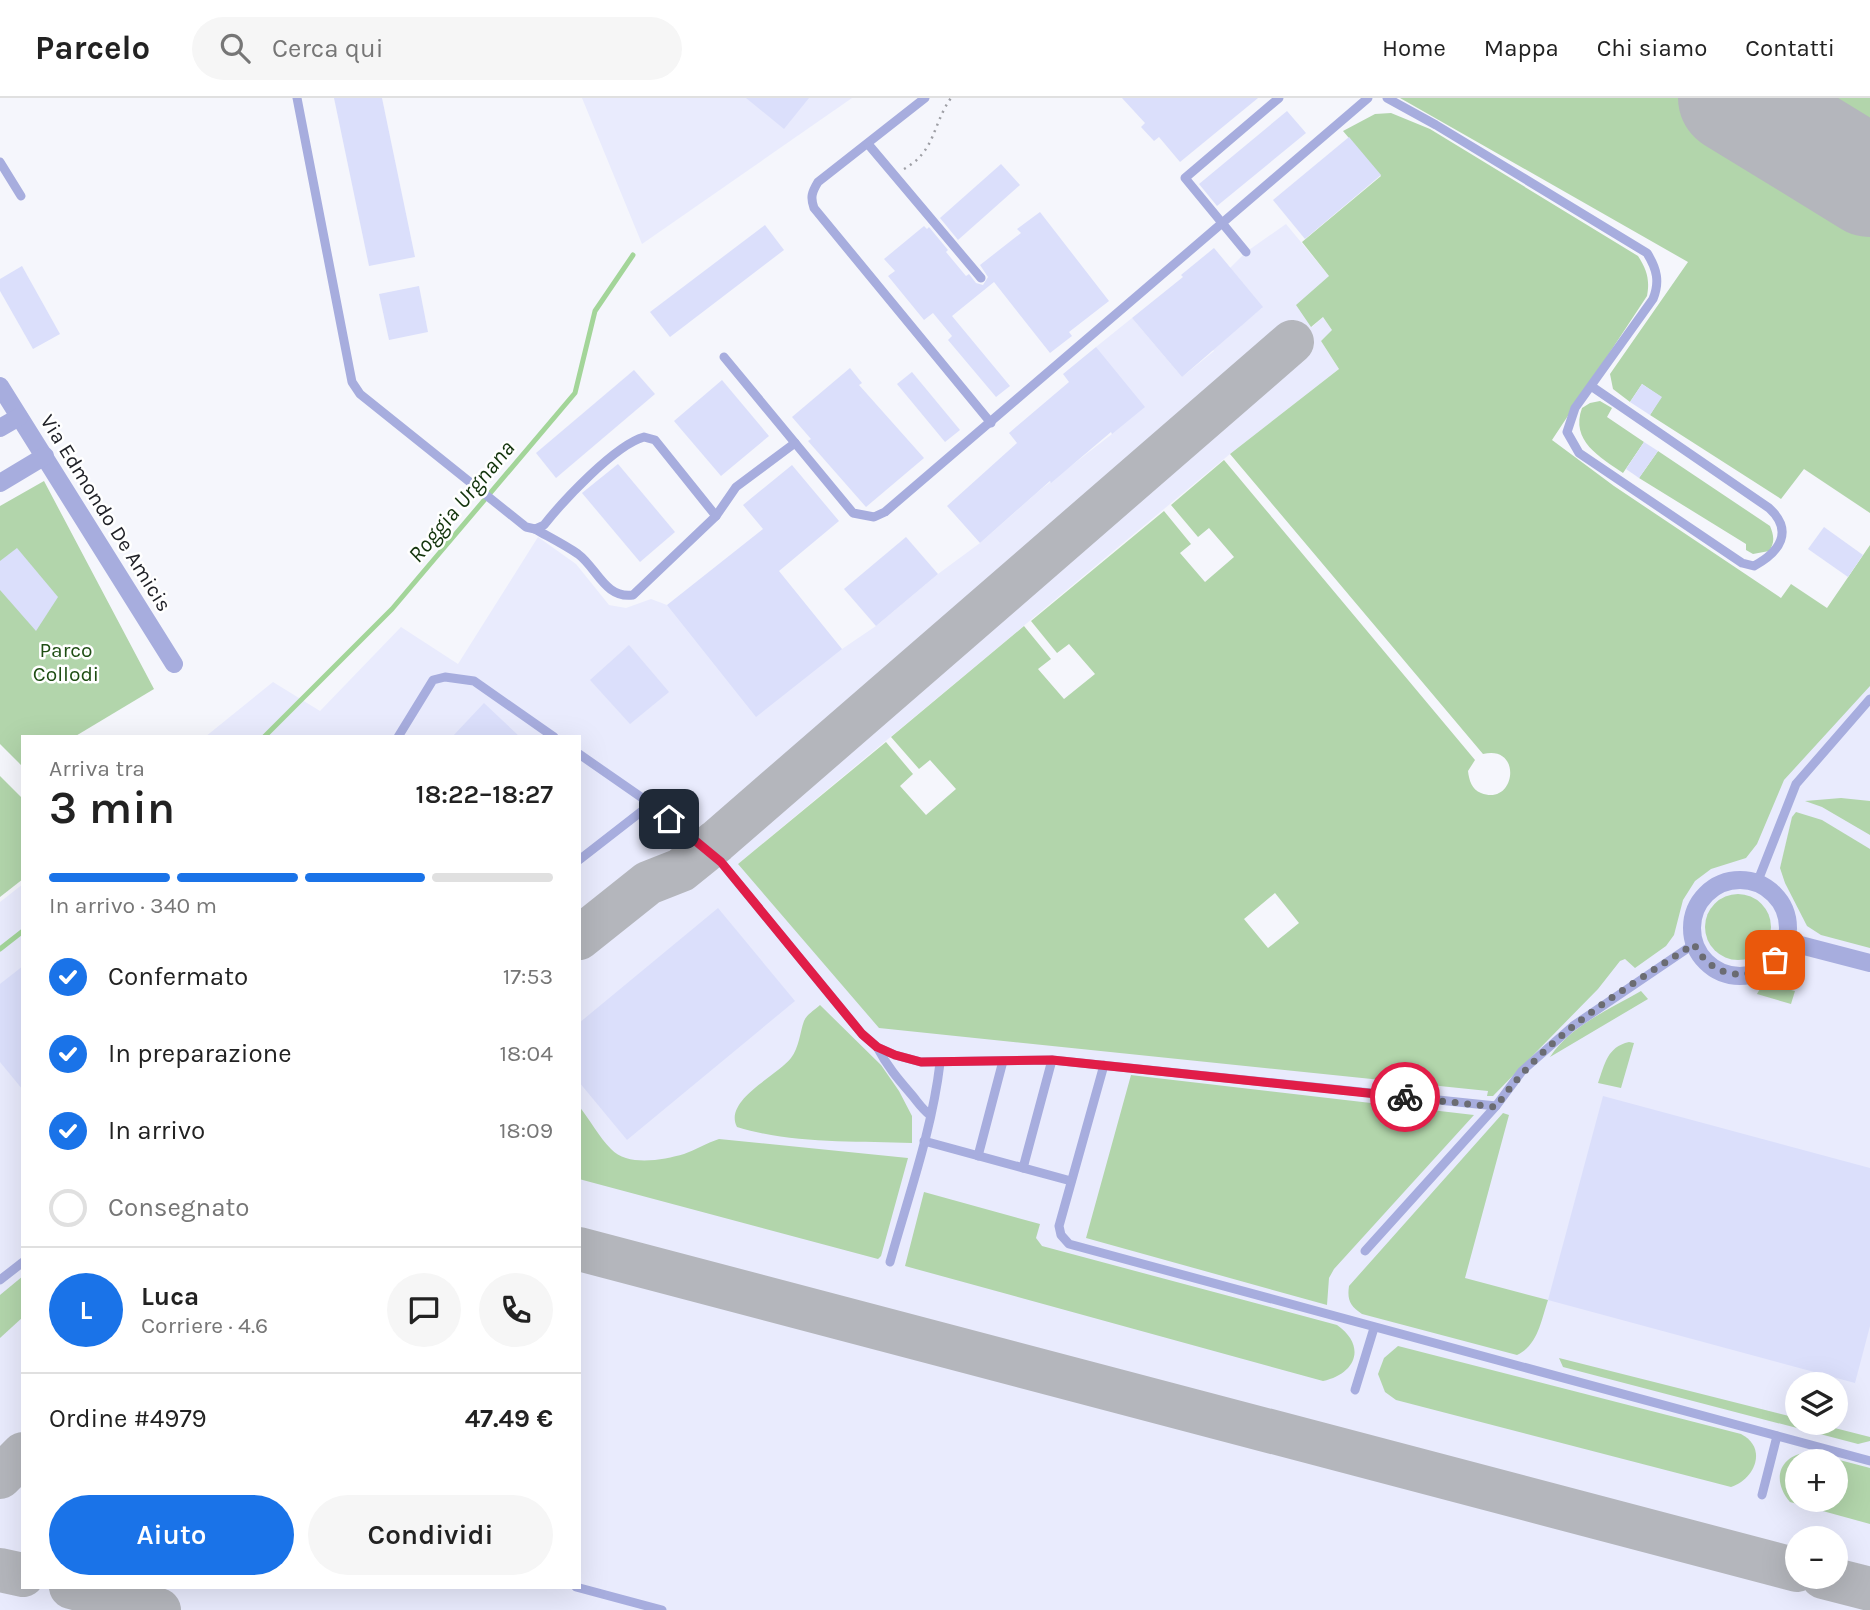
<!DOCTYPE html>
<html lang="it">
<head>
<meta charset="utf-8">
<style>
  :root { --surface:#fff; --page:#f6f6f6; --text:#222; --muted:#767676; --line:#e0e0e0; --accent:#1a73e8 }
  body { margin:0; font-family:Karla,sans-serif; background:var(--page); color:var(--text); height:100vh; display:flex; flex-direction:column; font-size:26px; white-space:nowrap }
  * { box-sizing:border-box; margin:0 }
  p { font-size:23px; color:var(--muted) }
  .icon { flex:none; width:38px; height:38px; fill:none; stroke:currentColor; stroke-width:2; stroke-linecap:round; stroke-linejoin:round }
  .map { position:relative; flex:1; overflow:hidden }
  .panel { position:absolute; left:21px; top:637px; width:560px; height:854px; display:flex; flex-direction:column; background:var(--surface); border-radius:0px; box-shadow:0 7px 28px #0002 }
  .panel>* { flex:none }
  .buttons { position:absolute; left:1785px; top:1274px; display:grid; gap:14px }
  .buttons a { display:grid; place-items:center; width:63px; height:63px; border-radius:50%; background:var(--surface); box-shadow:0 7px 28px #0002; font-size:35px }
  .pin { position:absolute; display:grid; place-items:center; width:60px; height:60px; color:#fff; margin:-30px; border-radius:14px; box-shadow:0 4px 10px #0006 }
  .courier { position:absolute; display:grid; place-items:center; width:70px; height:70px; margin:-35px; border:5px solid #e11d48; border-radius:50%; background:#fff; color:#222; box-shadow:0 2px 9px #0007 }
  .overview em { font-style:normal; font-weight:600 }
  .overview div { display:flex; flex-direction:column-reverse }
  .overview { display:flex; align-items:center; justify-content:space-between; height:119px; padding:0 28px }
  h1 { font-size:46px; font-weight:600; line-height:52px }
  .bar { display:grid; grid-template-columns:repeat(4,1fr); gap:10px 7px; align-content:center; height:84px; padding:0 28px }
  .bar i { height:9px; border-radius:5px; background:var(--line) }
  .bar .on { background:var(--accent) }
  .bar p { grid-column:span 4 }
  .line { display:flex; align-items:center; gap:18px; padding:0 28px; border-top:2px solid var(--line) }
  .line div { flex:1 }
  .round { display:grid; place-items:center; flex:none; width:74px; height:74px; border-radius:37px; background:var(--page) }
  ol { padding:0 28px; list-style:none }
  li { display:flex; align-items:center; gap:21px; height:77px }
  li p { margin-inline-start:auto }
  li .icon { padding:7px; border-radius:50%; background:var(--accent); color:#fff; stroke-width:4 }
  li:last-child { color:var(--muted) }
  li i { width:38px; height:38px; border:4px solid var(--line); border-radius:50% }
  .cta { display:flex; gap:14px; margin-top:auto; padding:14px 28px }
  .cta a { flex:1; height:80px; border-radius:42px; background:var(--accent); color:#fff; font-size:28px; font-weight:600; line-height:80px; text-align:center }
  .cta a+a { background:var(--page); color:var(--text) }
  header { display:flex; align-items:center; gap:42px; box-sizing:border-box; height:98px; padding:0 35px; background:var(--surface); border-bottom:2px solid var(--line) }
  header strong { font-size:33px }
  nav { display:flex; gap:38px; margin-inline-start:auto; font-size:24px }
  .search { width:490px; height:63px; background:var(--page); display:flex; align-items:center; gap:18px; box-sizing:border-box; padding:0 24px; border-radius:38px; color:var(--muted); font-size:26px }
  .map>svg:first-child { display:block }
</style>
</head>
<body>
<header>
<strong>Parcelo</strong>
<div class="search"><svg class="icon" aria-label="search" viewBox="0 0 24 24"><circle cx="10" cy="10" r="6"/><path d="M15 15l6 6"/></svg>Cerca qui</div>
<nav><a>Home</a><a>Mappa</a><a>Chi siamo</a><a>Contatti</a></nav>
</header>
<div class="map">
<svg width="1870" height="1512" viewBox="0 0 1870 1512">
  <rect width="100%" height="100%" fill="#f5f6fc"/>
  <g fill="#e9ebfd" fill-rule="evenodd">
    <polygon points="582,0 852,0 642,146"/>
    <path d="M1286,126L1329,178L1312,229L1323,219L1333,233L1321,243L1339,271L1230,356L738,766L1488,993L1870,570V1512H0V804L23,786V1489H579V639H205L273,584L320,613L401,529L458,566L538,439L576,466L609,507L626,510L651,501L667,507L842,551L876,528L938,476L980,445L1040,392L1112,336L1096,249L1132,220L1182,279L1214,253L1180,211L1230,236L1262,210L1230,170L1246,154ZM1797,1286H1836V1325H1797ZM1797,1363H1836V1402H1797ZM1797,1440H1836V1479H1797Z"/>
  </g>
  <g fill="#b2d5ab" fill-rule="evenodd">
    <polygon points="1400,0 1691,0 1870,109 1870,415 1804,371 1781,401 1650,317 1661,299 1642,286 1630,304 1613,291 1610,276 1688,164"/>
    <polygon points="1779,0 1870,0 1870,55"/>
    <path d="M1391,15L1430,31L1638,158C1647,172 1650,182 1647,198L1552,342L1614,388L1781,500L1791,486L1827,510L1870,447V588L1784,682L1757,746L1746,760L1711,771L1695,783L1683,802L1674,837L1666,848L1635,870L1625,861L1620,863L1598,891L1493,998H1487L1488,993L879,930L738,766L886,644L913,676L900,688L926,717L956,691L930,662L919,671L891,639L1024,528L1051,561L1038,571L1064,601L1095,576L1069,546L1057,555L1031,523L1164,413L1191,446L1180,455L1205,484L1234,459L1209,430L1198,439L1171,407L1224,362L1475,662L1468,673C1469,682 1472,692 1481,695C1516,709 1523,646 1483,656L1230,356L1339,271L1321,243L1332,232L1323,219L1311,229L1296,207L1329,178L1302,144L1381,78L1343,33L1375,16ZM1275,795L1299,825L1268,850L1244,821Z"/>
    <path d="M1600,303L1612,310L1607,319L1644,344L1623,375C1600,359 1570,343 1582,310L1590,305Z"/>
    <path d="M1658,353L1770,428C1774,438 1775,444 1769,453L1753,456L1746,452V446L1639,380Z"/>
    <polygon points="44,383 154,591 74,639 23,639 23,669 0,646 0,408"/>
    <polygon points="0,678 23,701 23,781 0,799"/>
    <polygon points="1841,700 1870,703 1870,737 1822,709 1805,703"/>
    <polygon points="1796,714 1822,722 1870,751 1870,850 1821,837 1807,828 1785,785 1780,770 1792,719"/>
    <circle cx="1738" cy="829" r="33"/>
    <path d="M1797,862H1803L1800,875L1789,873L1783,890L1795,893L1791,906L1757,896C1766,880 1778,867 1797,862Z"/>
    <path d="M1641,893L1648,901L1550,959C1570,928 1610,911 1641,893Z"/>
    <path d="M820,907L881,967L899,993L912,1018V1045C855,1043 792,1046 737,1029C723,1002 777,978 791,960C799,950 800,934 804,923C807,916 815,912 820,907Z"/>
    <path d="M1629,944L1634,945L1621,990L1598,985C1605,966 1607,949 1629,944Z"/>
    <polygon points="1131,977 1139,978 1474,1017 1334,1171 1329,1180 1327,1207 1086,1140"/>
    <path d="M579,1008C590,1022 599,1039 611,1051C628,1069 663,1062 684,1056C696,1052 706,1045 719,1041L908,1060L881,1158L878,1161L579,1081Z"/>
    <path d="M1503,1015L1509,1017L1465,1180L1548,1202C1541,1223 1538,1247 1517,1257L1362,1216C1350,1208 1347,1202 1349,1188Z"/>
    <path d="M924,1094L1040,1126L1036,1140L1042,1148L1337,1227C1367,1248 1356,1276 1323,1283L905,1168Z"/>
    <polygon points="23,1178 23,1219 0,1240 0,1197"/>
    <path d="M1398,1248L1741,1336C1768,1350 1755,1381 1731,1389L1396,1302L1385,1294L1378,1276L1384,1260Z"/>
    <polygon points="1559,1260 1797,1320 1797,1325 1815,1325 1870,1339 1870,1343 1858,1346 1563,1269"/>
    <path d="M1809,1354L1870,1370V1426L1790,1404C1771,1382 1779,1357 1809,1354ZM1797,1363H1836V1402H1797Z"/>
  </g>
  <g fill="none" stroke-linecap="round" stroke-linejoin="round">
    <g stroke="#a3d599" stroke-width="5">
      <polyline points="264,639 392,511 575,295 595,213 633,157"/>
      <polyline points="0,851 23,833"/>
    </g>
    <g stroke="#b4b6bc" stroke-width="44">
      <polyline points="579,840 648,785 681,772 717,743 1292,244"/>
      <polyline points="579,1151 1797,1472"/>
      <polyline points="0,1379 23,1356"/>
      <polyline points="0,1472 23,1477"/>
      <polyline points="1823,1479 1870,1491"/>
      <polyline points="71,1489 159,1512"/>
    </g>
    <polyline stroke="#b4b6bc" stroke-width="110" points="1733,0 1870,84"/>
  </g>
  <g fill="#dbdffb">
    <polygon points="334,0 382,0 415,159 369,168"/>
    <polygon points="746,0 809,0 784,31"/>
    <polygon points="1122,0 1258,0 1180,64 1159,39 1154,43 1141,29 1145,25"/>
    <polygon points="1287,13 1306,35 1217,108 1199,86"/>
    <polygon points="1349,39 1381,77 1305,141 1273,102"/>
    <polygon points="1001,66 1020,87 958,142 940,120"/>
    <polygon points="1040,114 1109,203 1069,234 1072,238 1050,255 994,184 952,218 1010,288 996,299 948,242 952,238 933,215 924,222 888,178 895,173 884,161 924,128 927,131 929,129 948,152 946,154 966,178 969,176 976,185 983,187 988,179 980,167 1021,135 1017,131"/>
    <polygon points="765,127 784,152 670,239 650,214"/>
    <polygon points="1214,150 1263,209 1182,279 1132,220 1183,179 1181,177"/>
    <polygon points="22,168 60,236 33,251 0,193 0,181"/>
    <polygon points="419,188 428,234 389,242 379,196"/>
    <polygon points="1096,249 1145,309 1112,336 1111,334 1051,385 1050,383 980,445 947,408 1017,345 1009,335 1069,284 1063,276"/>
    <polygon points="850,270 862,285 859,287 924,360 866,409 808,343 811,341 792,319"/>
    <polygon points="634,272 655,296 556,380 536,355"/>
    <polygon points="912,274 960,332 945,344 897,286"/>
    <polygon points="722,282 769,338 721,378 674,323"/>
    <polygon points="1642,286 1662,299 1650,317 1630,304"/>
    <polygon points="1644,344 1658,353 1639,380 1626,371"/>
    <polygon points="618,366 675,434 640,464 582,395"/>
    <polygon points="792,367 839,423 779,473 842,551 756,619 667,507 763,431 743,407"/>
    <polygon points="1824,429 1863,457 1848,479 1808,451"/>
    <polygon points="906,439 938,476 876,528 844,491"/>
    <polygon points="17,450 58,499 36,533 0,492 0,463"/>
    <polygon points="629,547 669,594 630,626 590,582"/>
    <polygon points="484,605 520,639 452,639"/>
    <polygon points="718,810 795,903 627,1042 579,984 579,925"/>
    <polygon points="23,868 23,992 0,964 0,886"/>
    <polygon points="1603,998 1870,1070 1870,1228 1855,1285 1548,1202"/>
  </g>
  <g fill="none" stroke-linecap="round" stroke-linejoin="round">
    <path stroke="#9e9fa5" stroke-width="2.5" stroke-dasharray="2 5" stroke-linecap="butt" d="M904,71C936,53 932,27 951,0"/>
    <g stroke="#a7adde" stroke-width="9">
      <path d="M297,0L352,284L360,296L526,429L535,431L544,427C563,403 615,347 644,339L655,342L716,418"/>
      <path d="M925,0L818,84C812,94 810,99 814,110L991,325"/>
      <path d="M1387,0L1436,27L1647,155C1657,171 1660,184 1653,201L1575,310L1567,334L1579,355L1742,465L1754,468C1780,454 1794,433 1769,410L1591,288"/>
      <polyline points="868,46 981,180"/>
      <polyline points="0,64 21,98"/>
      <polyline points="1246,154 1185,80 1279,0"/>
      <polyline points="724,259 853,415 874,419 885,414 1368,0"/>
      <path d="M535,431C549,439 565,447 578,456C597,470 605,501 633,497L716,418L736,389L795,345"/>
      <polyline points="398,639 433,582 445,579 474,583 554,639"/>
      <polyline points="579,656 651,706 721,764 862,936 877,949 895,957 921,964 1052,962 1496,1008"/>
      <polyline points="579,762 651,706"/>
      <polyline points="1757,785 1796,686 1870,601"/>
      <path d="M877,949C887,968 898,981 911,996C918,1004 921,1010 930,1017"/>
      <polyline points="1104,967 1059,1128 1061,1137 1069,1146 1870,1363"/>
      <polyline points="924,1043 1071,1083"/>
      <polyline points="978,1058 1003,963"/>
      <polyline points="1023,1070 1052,962"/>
      <polyline points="1365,1153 1496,1008 1522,973 1573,928 1694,846"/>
      <path d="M890,1164C908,1099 932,1033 940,965"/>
      <polyline points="0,1182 23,1164"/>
      <polyline points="1355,1292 1374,1230"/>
      <polyline points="1762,1397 1777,1338"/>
      <polyline points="576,1489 662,1512"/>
    </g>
    <g stroke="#a7adde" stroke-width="18">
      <polyline points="0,288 174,566"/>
      <polyline points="0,330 19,319"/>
      <polyline points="0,385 45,358"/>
      <circle cx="1740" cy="830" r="48"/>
      <polyline points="1785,843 1870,865"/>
    </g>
  </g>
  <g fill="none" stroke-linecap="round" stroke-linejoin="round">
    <path stroke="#6b6c72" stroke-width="7" stroke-dasharray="0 12.6" d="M1405,999L1496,1009C1545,937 1623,892 1694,846C1711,879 1747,886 1775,862"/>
    <polyline stroke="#e11d48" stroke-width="9" points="669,721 721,764 862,936 877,949 895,957 921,964 1052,962 1405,999"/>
  </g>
  <g text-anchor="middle" stroke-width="5" stroke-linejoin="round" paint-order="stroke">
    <g font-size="21" fill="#212228" stroke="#fff">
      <text transform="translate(106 415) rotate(58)" y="7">Via Edmondo De Amicis</text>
    </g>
    <g font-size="21" fill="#1f4e14" stroke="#fff">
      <text x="66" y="559">Parco<tspan x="66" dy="24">Collodi</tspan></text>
    </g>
    <g font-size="23" font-style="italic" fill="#13340c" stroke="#fff">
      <text transform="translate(461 403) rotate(-50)" y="8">Roggia Urgnana</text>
    </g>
  </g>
</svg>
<div class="buttons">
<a><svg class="icon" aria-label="layers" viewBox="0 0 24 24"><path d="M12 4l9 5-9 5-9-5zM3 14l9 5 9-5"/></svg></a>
<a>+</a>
<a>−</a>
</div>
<div class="pin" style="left:1775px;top:862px;background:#ea580c"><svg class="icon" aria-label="bag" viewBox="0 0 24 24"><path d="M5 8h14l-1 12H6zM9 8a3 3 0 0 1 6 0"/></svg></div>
<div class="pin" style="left:669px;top:721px;background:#1f2937"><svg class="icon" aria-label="home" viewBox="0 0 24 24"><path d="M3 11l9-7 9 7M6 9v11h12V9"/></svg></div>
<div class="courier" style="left:1405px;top:999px"><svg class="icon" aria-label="bike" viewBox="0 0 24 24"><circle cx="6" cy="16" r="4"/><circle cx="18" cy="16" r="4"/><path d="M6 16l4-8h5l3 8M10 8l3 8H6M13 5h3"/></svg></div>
<section class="panel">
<div class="overview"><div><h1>3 min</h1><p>Arriva tra</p></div><em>18:22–18:27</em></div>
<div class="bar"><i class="on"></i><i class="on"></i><i class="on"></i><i></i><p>In arrivo · 340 m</p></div>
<ol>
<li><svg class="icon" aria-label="check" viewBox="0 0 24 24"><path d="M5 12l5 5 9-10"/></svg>Confermato<p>17:53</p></li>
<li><svg class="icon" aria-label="check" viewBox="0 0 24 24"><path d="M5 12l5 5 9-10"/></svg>In preparazione<p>18:04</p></li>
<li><svg class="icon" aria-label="check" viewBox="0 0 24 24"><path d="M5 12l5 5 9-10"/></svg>In arrivo<p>18:09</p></li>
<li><i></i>Consegnato</li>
</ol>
<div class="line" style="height:126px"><b class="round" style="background:var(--accent);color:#fff">L</b><div><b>Luca</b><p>Corriere · 4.6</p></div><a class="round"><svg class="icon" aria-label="chat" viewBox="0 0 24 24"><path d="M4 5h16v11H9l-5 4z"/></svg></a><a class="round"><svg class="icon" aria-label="phone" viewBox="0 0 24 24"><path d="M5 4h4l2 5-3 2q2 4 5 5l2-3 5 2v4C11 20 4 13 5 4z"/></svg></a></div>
<div class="line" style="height:91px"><div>Ordine #4979</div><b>47.49 €</b></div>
<div class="cta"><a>Aiuto</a><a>Condividi</a></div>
</section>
</div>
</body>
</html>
